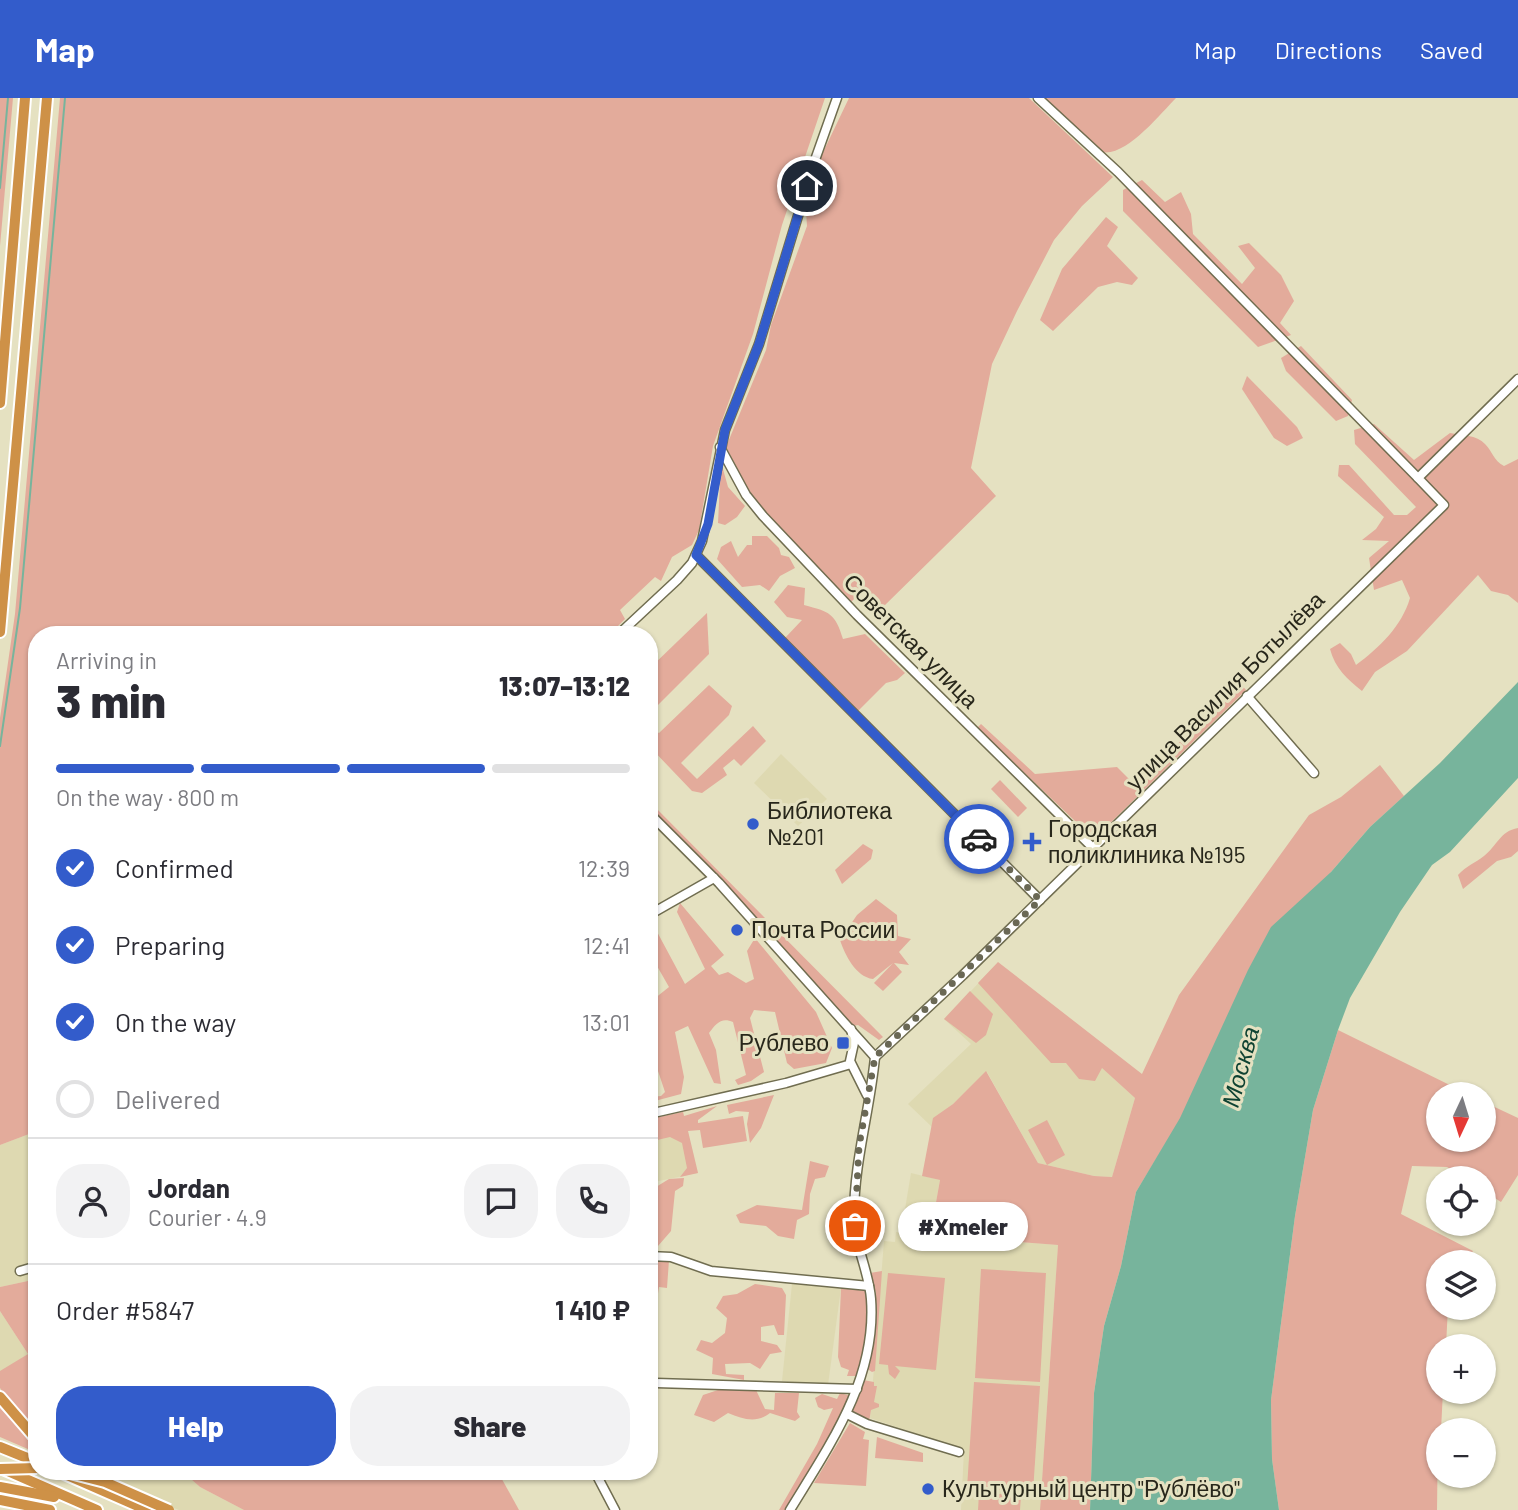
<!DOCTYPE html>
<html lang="en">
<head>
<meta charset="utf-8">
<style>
  :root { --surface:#fff; --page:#f2f2f3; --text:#2b2b33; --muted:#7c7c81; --line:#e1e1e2; --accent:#335ccb }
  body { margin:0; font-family:Barlow,sans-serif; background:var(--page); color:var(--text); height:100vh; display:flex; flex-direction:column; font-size:26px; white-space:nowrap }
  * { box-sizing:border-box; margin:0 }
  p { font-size:23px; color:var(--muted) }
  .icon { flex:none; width:38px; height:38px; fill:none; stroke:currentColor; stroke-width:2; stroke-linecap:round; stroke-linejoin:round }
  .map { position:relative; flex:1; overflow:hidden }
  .drawer { position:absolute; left:28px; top:528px; width:630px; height:854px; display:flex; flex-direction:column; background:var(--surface); border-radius:28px; box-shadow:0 2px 5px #0004 }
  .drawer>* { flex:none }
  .needle { width:46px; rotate:184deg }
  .tools { position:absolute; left:1426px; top:984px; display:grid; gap:14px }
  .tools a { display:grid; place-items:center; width:70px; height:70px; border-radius:50%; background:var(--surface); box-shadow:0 2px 5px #0004; font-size:35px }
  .pin { position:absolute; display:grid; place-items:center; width:60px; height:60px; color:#fff; margin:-30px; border:4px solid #fff; border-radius:50%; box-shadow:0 2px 7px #0007 }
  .courier { position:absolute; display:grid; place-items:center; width:70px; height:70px; margin:-35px; border:5px solid #335ccb; border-radius:50%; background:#fff; color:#222; box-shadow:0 2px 9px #0007 }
  .bubble { position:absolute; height:49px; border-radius:24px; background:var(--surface); box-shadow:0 2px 5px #0004; font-size:23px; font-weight:800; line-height:49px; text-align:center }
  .head em { font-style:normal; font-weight:800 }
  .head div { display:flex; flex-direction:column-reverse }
  .head { display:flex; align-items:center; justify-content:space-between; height:119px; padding:0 28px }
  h1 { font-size:46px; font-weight:800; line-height:52px }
  .bar { display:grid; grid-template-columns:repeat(4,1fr); gap:10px 7px; align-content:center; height:84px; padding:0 28px }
  .bar i { height:9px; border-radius:5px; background:var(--line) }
  .bar .active { background:var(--accent) }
  .bar p { grid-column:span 4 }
  .line { display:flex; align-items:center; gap:18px; padding:0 28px; border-top:2px solid var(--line) }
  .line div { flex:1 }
  .round { display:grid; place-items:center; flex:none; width:74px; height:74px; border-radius:28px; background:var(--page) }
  ol { padding:0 28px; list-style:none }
  li { display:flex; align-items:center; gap:21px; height:77px }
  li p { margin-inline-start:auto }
  li .icon { padding:7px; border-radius:50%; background:var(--accent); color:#fff; stroke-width:4 }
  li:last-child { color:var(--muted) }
  li i { width:38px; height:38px; border:4px solid var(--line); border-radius:50% }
  .cta { display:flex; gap:14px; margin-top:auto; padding:14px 28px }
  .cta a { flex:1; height:80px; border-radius:28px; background:var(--accent); color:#fff; font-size:28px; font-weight:800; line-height:80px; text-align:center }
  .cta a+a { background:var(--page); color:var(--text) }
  header { display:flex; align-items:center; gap:42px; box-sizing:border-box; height:98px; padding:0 35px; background:var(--accent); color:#fff }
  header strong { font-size:33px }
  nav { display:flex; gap:38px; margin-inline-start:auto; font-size:24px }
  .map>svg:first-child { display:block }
</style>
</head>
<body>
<header>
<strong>Map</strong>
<nav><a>Map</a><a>Directions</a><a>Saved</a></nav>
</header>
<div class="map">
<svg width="1518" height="1412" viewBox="0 0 1518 1412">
  <rect width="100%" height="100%" fill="#e5e1c1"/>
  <g fill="#ded9b1">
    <polygon points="781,656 827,701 798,728 754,685"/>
    <polygon points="993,870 1135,1000 1112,1079 1094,1078 1038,1065 987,974 953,1006 934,1020 932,1029 908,1006 971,946 944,921"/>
    <polygon points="683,1014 698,1075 649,1085 649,1021"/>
    <polygon points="37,1033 37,1181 0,1189 0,1047"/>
    <polygon points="911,1075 940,1082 933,1121 904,1117"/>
    <polygon points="896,1134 1058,1147 1040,1412 961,1412 964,1352 870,1320 884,1143 895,1144"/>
    <polygon points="792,1186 841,1190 828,1287 782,1283"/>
    <polygon points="0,1213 28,1256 0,1274"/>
    <polygon points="85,1374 183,1374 200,1389 244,1412 179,1412"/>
  </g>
  <g fill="#e3ab9b">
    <polygon points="0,0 13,0 0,148"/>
    <polygon points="60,0 825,0 782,127 753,236 713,348 699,432 692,447 672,459 661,483 655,479 620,512 625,521 609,537 37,537 37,1033 0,1047 0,620 15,516"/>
    <polygon points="849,0 1029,0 1113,79 1082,108 1054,142 1017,213 992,266 971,370 996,398 882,510 864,491 850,505 762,412 751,397 726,349 766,252 771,227 807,128 806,113 815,91 816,69"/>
    <path d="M1044,0H1176C1160,16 1123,63 1099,53C1088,48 1055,11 1044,0Z"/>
    <polygon points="1142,82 1165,104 1181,94 1191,116 1193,136 1242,186 1255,170 1238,148 1249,145 1281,177 1294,203 1280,225 1291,237 1258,249 1123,113 1123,92"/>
    <polygon points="1106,119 1118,129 1107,148 1138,180 1132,187 1117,184 1098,189 1053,233 1040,222 1062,171"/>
    <polygon points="1301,248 1352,302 1348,318 1336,323 1286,273 1281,260"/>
    <polygon points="1247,278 1297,329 1303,340 1287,348 1274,340 1242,291"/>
    <path d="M1374,326L1414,362L1450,335C1461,337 1477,337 1485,346C1493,354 1493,362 1504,368L1518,361V505L1508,497L1491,493L1478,477L1407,553L1375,574L1362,593C1347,581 1335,570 1330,551L1340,545L1351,556L1356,567C1379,550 1402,528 1410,500L1402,482L1374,492L1369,460L1389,443L1362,442L1376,431L1384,419L1338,378L1339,367H1349L1394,417H1407L1416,409L1355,346L1354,332Z"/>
    <polygon points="721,364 728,389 745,408 737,419 725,427 718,425"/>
    <polygon points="752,438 767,438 779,450 781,457 789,459 795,470 780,478 769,493 760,487 742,489 717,461 721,449 731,443 738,459 747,447 752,447"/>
    <path d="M788,487L805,490L804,507C830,514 835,515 843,541L865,536L905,575L897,582L886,585L858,613L785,540L802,522L787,519L774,504Z"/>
    <polygon points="707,515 709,556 649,616 649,571"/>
    <polygon points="1239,584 1246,592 1094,741 977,630 981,626 1035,676 1117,669 1136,688"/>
    <polygon points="709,587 732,608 729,617 681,665 697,681 753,628 766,643 741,668 734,661 723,670 727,677 702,695 692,693 649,648 649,629 659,635"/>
    <polygon points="1380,667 1404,698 1370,729 1331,774 1136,1094 1121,1168 1104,1228 1094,1295 1090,1412 1040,1412 1058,1147 902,1135 904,1117 933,1121 940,1082 922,1078 933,1020 953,1006 986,973 1038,1065 1094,1078 1112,1079 1135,1000 1102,970 1095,983 1079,981 1066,965 1051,965 978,885 998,864 1142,976 1179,897 1309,717 1341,699"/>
    <polygon points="1000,682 1027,710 1018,719 991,691"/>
    <polygon points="649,703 883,939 879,942 858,927 853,928 649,711"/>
    <path d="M1518,730V753L1511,759L1497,763L1463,791L1458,777C1466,768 1475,765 1484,758C1497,748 1500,733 1518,730Z"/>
    <polygon points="863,746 873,752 871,761 842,786 835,772"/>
    <path d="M876,801L897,817L898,838L911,841L899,854L909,867L894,865L902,874L883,893L874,885L893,865L873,881C856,879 845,857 840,842L857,817Z"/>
    <path d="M680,805L724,857L711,868L719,877L728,874L746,885L754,881L747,853L755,840L816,914L832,950L826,965L794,971L787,965L775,914L754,912L750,920L764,974L751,983L738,987L735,982L746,977L733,924C721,919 716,926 709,935L716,952L721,986L714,985L688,928L675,934L684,979L681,996L651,1004L650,999L661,998L665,994L649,946V905L669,889L649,854V830H655L685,886L705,871L677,814Z"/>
    <polygon points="970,893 993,916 986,937 976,945 944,921"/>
    <polygon points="1338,932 1468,996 1438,996 1438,1041 1484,1041 1484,1004 1518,1020 1518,1077 1501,1104 1484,1093 1484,1080 1464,1080 1447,1069 1412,1068 1401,1116 1473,1153 1466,1164 1438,1164 1438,1209 1448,1209 1446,1248 1438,1248 1438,1293 1443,1293 1441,1332 1438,1332 1437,1412 1279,1412 1272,1361 1271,1302 1295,1118 1313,1012"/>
    <polygon points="774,997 761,1030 750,1045 747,1026 749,1014 736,1013 729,1016 727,1007"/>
    <polygon points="717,1008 698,1022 698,1025 743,1018 747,1043 703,1050 700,1032 688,1033 698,1075 680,1079 687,1070 682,1045 670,1039 649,1044 649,1021 683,1014 684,1018"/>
    <polygon points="1047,1022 1065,1057 1047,1067 1028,1032"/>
    <polygon points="810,1063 829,1068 825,1079 815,1081 810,1096 809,1116 797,1122 794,1141 778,1138 766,1128 740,1125 736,1117 757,1107 802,1112"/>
    <polygon points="684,1080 683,1088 675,1093 671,1133 658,1148 649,1148 649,1100 653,1098 656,1089 669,1081"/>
    <polygon points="649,1161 669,1162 667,1190 659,1189 657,1202 649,1205"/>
    <polygon points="981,1171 1046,1175 1040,1284 975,1280"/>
    <polygon points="882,1173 875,1273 872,1274 866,1270 876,1195 870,1175"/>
    <polygon points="888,1175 945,1180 936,1272 895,1268 900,1273 895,1281 889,1276 888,1267 879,1266"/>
    <polygon points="37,1181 37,1318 33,1324 32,1333 0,1290 0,1273 28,1256 0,1213 0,1189"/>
    <polygon points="755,1186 782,1190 786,1197 784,1237 778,1237 774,1227 761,1229 761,1243 777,1247 782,1254 770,1256 760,1271 750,1265 725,1266 726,1276 744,1277 744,1282 712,1276 713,1260 696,1252 701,1242 712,1245 725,1235 727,1220 716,1210 723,1198 737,1196"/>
    <path d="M841,1190L866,1193C873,1219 864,1253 857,1278H847L849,1272L841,1269L838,1259Z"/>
    <polygon points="863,1282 874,1284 874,1288 877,1288 874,1304 879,1306 879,1309 871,1312 869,1324 850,1315"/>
    <polygon points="974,1284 1040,1288 1033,1394 967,1390"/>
    <path d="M724,1290L756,1292L765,1311L774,1312L775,1295H799L797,1314L800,1319L795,1323L770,1315C756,1326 743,1321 728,1315L714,1324L694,1317L703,1297Z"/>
    <polygon points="840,1295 851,1298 840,1323 786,1412 779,1412 817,1346 833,1310 824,1312 818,1309 815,1300 822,1296 837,1301"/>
    <polygon points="0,1310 37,1347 37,1355 0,1339"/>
    <polygon points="850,1325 865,1334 863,1341 869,1342 866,1388 814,1385"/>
    <polygon points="877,1339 923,1355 923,1364 875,1360"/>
    <polygon points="183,1374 498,1374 519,1412 244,1412 200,1389"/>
    <polygon points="979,1395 1021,1397 1020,1412 978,1412"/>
  </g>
  <polygon fill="#77b49c" points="1518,584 1518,680 1450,754 1432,767 1400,814 1350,900 1338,932 1313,1012 1295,1118 1271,1302 1272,1361 1279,1412 1090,1412 1094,1295 1104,1228 1121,1168 1136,1094 1180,1020 1248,872 1271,829 1331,774 1370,729 1440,665"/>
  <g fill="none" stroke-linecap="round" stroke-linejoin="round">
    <g stroke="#77b49c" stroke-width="2">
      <polyline points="0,90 8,0"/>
      <polyline points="0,648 20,510 65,0"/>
    </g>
    <g stroke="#706d50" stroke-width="11">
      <g id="minor">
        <polyline points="1038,0 1118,74 1418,380"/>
        <polyline points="720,349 746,397 763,418 857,517 1093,750"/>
        <polyline points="696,457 1040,802"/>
        <polyline points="618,537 677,482 692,465 702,443 725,332 759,246 815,62 837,0"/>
        <polyline points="1247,598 1314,675"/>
        <path d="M649,715L719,785L875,959C870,1012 854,1064 854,1118C854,1146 869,1173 871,1201C877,1281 829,1348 790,1412"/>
        <polyline points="649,817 714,780"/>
        <polyline points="851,931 854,945 850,963 867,997"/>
        <polyline points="875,959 963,877 1444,407 1418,380 1518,281"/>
        <polyline points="649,1016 786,985 851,966"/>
        <polyline points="649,1158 671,1159 711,1173 869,1188"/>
        <polyline points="20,1173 37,1168"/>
        <polyline points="656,1285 857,1291"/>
        <polyline points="847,1316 867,1326 959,1354"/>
        <polyline points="595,1374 615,1412"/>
      </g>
    </g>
    <g stroke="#fff" stroke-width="14">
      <g id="highway">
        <polyline points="0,305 25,0"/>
        <polyline points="0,534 47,0"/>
        <polyline points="0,1299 37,1342"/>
        <polyline points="0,1349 37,1364"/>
        <polyline points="3,1371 97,1412"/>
        <polyline points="60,1374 147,1412"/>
        <polyline points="0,1389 54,1399"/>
        <polyline points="0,1402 50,1412"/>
      </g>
    </g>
    <use href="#minor" stroke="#fff" stroke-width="8"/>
    <use href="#highway" stroke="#ce9147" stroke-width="10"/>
    <g stroke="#fff" stroke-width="14" stroke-linecap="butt">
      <g id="highway-bridge">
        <polyline points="0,1371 37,1370"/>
        <polyline points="66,1374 105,1384 169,1412"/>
      </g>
    </g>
    <use href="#highway-bridge" stroke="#ce9147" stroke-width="10"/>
  </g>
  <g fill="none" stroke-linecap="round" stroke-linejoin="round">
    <polyline stroke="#6a6855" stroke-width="7" stroke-dasharray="0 12.6" points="855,1128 859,1048 875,959 1040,802 979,741"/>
    <polyline stroke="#335ccb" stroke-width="9" points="807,88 759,246 725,332 708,426 696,457 979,741"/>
  </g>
  <g fill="#335ccb" stroke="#e5e1c1" stroke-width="2.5">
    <circle cx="753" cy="726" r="7"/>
    <path d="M1028.5 733.5h7v7h7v7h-7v7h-7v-7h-7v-7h7z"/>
    <circle cx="737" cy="832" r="7"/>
    <rect x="836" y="938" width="14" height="14" rx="3.5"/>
    <circle cx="928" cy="1391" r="7"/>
  </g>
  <g text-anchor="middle" stroke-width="6" stroke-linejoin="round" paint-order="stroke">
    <g font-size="23" fill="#28271b" stroke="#e5e1c1">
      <text transform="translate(911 543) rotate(45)" y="8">Советская улица</text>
      <text transform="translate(1225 593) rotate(-45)" y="8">улица Василия Ботылёва</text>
    </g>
    <g font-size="23" fill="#28271b" stroke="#e5e1c1" text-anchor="start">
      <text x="767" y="721">Библиотека<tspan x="767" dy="26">№201</tspan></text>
      <text x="1048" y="739">Городская<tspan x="1048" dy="26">поликлиника №195</tspan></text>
      <text x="751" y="840">Почта России</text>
      <text x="829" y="953" text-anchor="end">Рублево</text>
      <text x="942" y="1399">Культурный центр "Рублёво"</text>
    </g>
    <g font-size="24" font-style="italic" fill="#0f4332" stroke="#e5e1c1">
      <text transform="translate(1241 969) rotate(-75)" y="8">Москва</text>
    </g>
  </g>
</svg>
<div class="tools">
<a><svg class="needle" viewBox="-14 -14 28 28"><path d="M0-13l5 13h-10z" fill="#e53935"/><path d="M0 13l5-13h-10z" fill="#7c7c81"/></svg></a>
<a><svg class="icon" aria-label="locate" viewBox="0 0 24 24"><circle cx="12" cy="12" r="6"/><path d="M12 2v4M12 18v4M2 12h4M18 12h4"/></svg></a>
<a><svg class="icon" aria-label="layers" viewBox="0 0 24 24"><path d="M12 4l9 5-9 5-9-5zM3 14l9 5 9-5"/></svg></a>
<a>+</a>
<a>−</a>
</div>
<div class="pin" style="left:855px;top:1128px;background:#ea580c"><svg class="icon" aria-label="bag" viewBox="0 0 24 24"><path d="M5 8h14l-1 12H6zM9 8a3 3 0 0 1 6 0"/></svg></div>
<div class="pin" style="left:807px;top:88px;background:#1f2937"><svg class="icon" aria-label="home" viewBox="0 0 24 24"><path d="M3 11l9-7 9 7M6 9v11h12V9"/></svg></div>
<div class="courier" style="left:979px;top:741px"><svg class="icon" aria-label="car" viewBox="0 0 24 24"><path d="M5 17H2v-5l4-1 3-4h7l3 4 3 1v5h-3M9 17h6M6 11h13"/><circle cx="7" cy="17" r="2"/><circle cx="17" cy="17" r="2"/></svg></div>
<div class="bubble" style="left:898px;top:1104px;width:130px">#Xmeler</div>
<section class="drawer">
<div class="head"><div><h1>3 min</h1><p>Arriving in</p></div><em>13:07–13:12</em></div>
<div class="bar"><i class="active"></i><i class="active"></i><i class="active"></i><i></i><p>On the way · 800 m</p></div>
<ol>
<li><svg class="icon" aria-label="check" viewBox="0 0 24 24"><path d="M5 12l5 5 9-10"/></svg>Confirmed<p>12:39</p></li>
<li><svg class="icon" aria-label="check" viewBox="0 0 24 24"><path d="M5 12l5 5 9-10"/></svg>Preparing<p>12:41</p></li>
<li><svg class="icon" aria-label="check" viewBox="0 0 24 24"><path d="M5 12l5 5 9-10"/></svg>On the way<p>13:01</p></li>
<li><i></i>Delivered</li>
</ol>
<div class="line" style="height:126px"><a class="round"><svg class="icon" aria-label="person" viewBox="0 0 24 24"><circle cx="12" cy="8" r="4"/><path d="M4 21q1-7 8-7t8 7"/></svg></a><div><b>Jordan</b><p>Courier · 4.9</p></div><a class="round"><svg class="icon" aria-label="chat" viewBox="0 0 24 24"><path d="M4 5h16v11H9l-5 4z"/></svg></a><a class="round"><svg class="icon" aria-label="phone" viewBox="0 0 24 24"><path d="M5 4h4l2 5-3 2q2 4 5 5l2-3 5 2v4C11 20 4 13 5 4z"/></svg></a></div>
<div class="line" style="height:91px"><div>Order #5847</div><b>1 410 ₽</b></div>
<div class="cta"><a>Help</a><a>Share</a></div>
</section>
</div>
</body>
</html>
